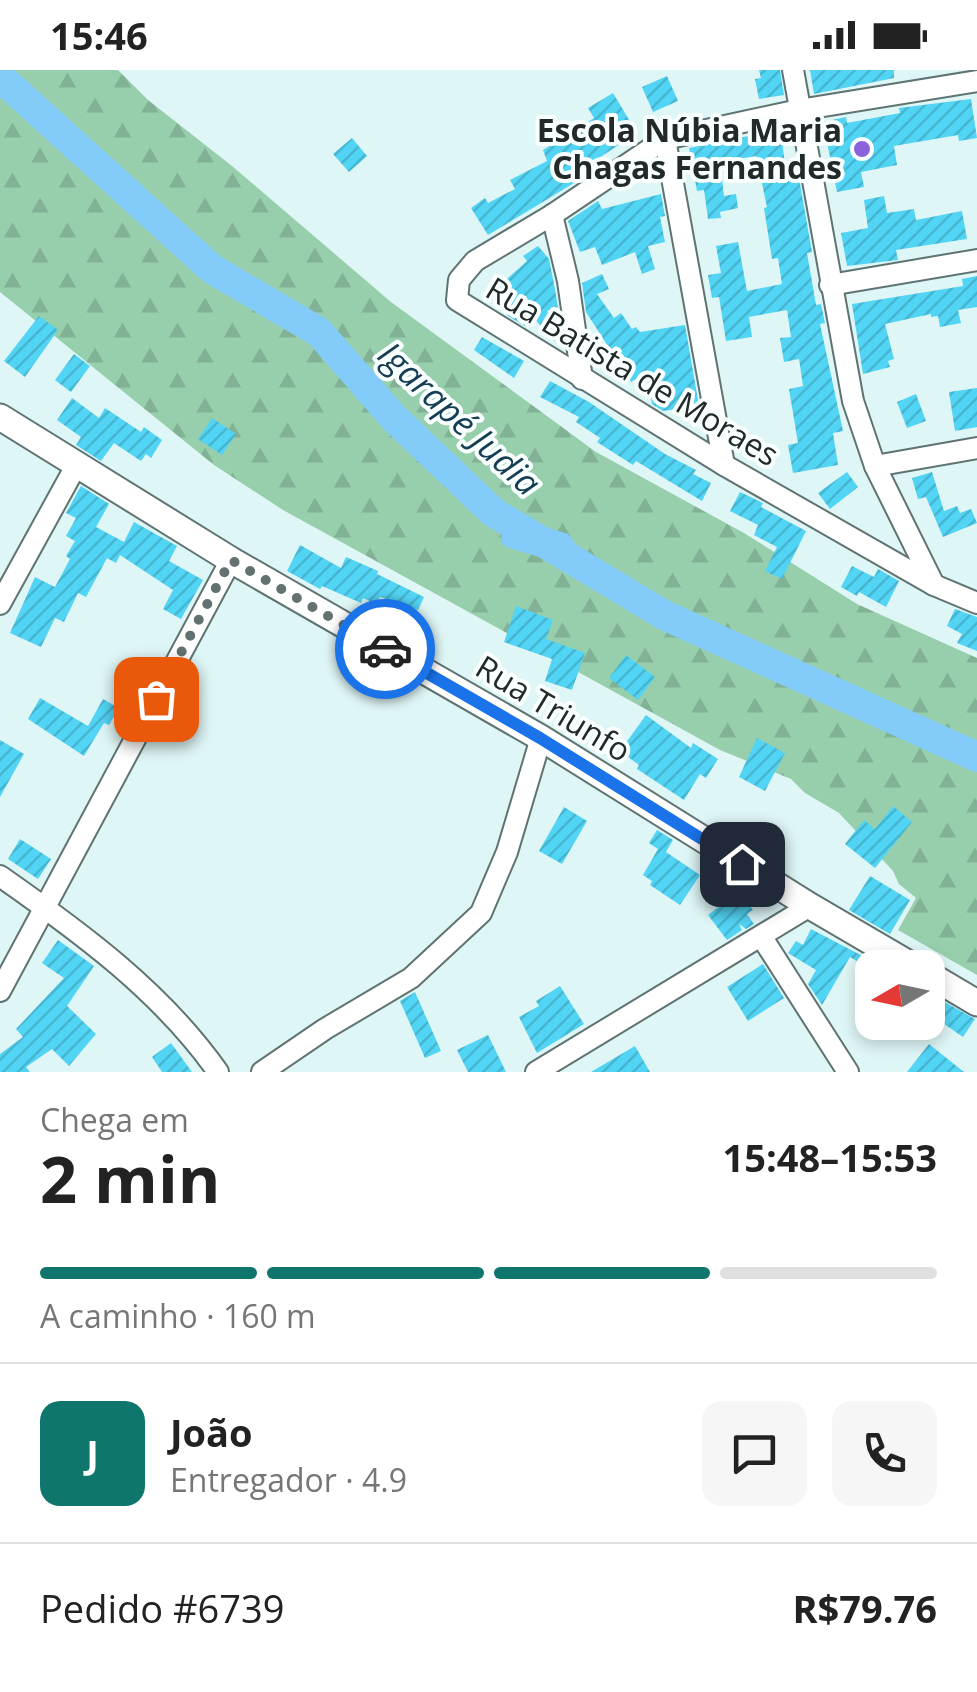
<!DOCTYPE html>
<html lang="pt">
<head>
<meta charset="utf-8">
<style>
  :root { --surface:#fff; --page:#f6f6f6; --text:#222; --muted:#767676; --line:#e0e0e0; --accent:#0f766e }
  body { margin:0; font-family:"Open Sans",sans-serif; background:var(--page); color:var(--text); height:100vh; display:flex; flex-direction:column; font-size:38px; white-space:nowrap }
  * { box-sizing:border-box; margin:0 }
  p { font-size:32px; color:var(--muted) }
  .icon { flex:none; width:55px; height:55px; fill:none; stroke:currentColor; stroke-width:2; stroke-linecap:round; stroke-linejoin:round }
  .map { position:relative; height:1002px; overflow:hidden }
  .sheet { display:flex; flex-direction:column; background:var(--surface); flex:1 }
  .sheet>* { flex:none }
  .needle { width:65px; rotate:261deg }
  .tools { position:absolute; left:855px; top:880px; display:grid; gap:20px }
  .tools a { display:grid; place-items:center; width:90px; height:90px; border-radius:20px; background:var(--surface); box-shadow:0 5px 15px #0003; font-size:50px }
  .pin { position:absolute; display:grid; place-items:center; width:85px; height:85px; color:#fff; margin:-42px; border-radius:20px; box-shadow:0 5px 15px #0006 }
  .courier { position:absolute; display:grid; place-items:center; width:100px; height:100px; margin:-50px; border:8px solid #1a73e8; border-radius:50%; background:#fff; color:#222; box-shadow:0 2px 12px #0007 }
  .head em { font-style:normal; font-weight:700 }
  .head div { display:flex; flex-direction:column-reverse }
  .head { display:flex; align-items:center; justify-content:space-between; height:170px; padding:0 40px }
  h1 { font-size:65px; font-weight:700; line-height:75px }
  .bar { display:grid; grid-template-columns:repeat(4,1fr); gap:15px 10px; align-content:center; height:120px; padding:0 40px }
  .bar i { height:12px; border-radius:8px; background:var(--line) }
  .bar .active { background:var(--accent) }
  .bar p { grid-column:span 4 }
  .line { display:flex; align-items:center; gap:25px; padding:0 40px; border-top:2px solid var(--line) }
  .line div { flex:1 }
  .round { display:grid; place-items:center; flex:none; width:105px; height:105px; border-radius:20px; background:var(--page) }
  .status { display:flex; justify-content:space-between; align-items:center; height:70px; padding:0 50px; background:var(--surface); direction:ltr }
  .status svg { height:28px; fill:currentColor }
  .map>svg:first-child { display:block }
</style>
</head>
<body>
<div class="status"><b>15:46</b><svg viewBox="0 0 49 12"><path d="M0 12V9h3v3zM5 12V6h3v6zM10 12V3h3v9zM15 12V0h3v12zM26 1h20v11H26zM47 4h2v5h-2z"/></svg></div>
<div class="map">
<svg width="977" height="1002" viewBox="0 0 977 1002">
  <defs>
    <pattern id="forest-firs" width="22" height="20" patternUnits="userSpaceOnUse" patternTransform="scale(2.5)"><rect width="22" height="20" fill="#97cfad"/><path d="M5 1l3.5 6h-7zM16 11l3.5 6h-7z" fill="#82b295"/></pattern>
    <pattern id="water-ripples" width="26" height="14" patternUnits="userSpaceOnUse" patternTransform="scale(2.5)"><rect width="26" height="14" fill="#83cbf8"/><path d="M2 4q2-2 4 0t4 0M15 11q2-2 4 0t4 0" fill="none" stroke="#71aed5"/></pattern>
    <pattern id="building-hatch" width="6" height="6" patternUnits="userSpaceOnUse" patternTransform="scale(2.5)"><rect width="6" height="6" fill="#52d4f4"/><path d="M-1 1l2-2M0 6l6-6M5 7l2-2" fill="none" stroke="#47b6d1"/></pattern>
  </defs>
  <rect width="100%" height="100%" fill="#dff6f6"/>
  <polygon fill="url(#forest-firs)" points="0,0 118,0 148,30 232,96 391,232 596,382 744,463 857,534 977,588 977,905 898,860 916,828 899,814 893,801 839,743 805,723 791,709 720,680 283,440 214,395 0,222"/>
  <path fill="url(#water-ripples)" d="M510,441L535,454L568,464L588,490L604,499L603,512L591,509C580,490 567,491 547,488C535,487 519,481 506,477L502,473L501,456Z"/>
  <g fill="none" stroke-linecap="round" stroke-linejoin="round">
    <polyline stroke="#83cbf8" stroke-width="30" points="0,7 212,199 319,262 394,348 493,442 664,545 977,687"/>
  </g>
  <g fill="url(#building-hatch)">
    <polygon points="759,0 780,0 784,25 759,29 755,9 761,8"/>
    <polygon points="810,0 894,0 894,8 814,24"/>
    <polygon points="667,6 678,31 653,42 642,17"/>
    <polygon points="613,23 637,63 576,103 579,110 488,165 471,138 485,128 488,133 515,119 510,110 547,91 543,80 594,48 588,38"/>
    <polygon points="971,29 977,68 959,71 958,65 894,76 897,95 861,102 864,117 837,122 823,52 846,47 847,53 900,43 899,38"/>
    <polygon points="769,62 781,63 787,110 799,108 812,182 807,183 816,235 821,234 825,253 820,254 843,361 833,363 838,395 793,403 788,375 798,373 789,319 803,316 799,289 784,292 780,268 791,267 787,240 749,247 752,267 726,271 719,227 712,228 708,205 721,203 716,176 738,172 747,221 782,214 778,188 772,189 764,138 767,137 756,86 720,92 724,126 736,124 738,138 720,142 721,148 708,149 704,120 697,121 689,78"/>
    <polygon points="352,68 367,86 349,102 333,84"/>
    <polygon points="661,124 665,146 660,147 665,172 648,176 655,199 642,204 635,182 602,195 595,177 580,182 568,151 598,131 602,139"/>
    <polygon points="884,126 887,143 914,139 916,150 962,141 967,169 896,180 898,190 847,196 841,163 868,158 864,130"/>
    <polygon points="538,176 549,189 554,214 558,237 547,241 561,256 562,264 554,271 533,247 525,256 508,246 489,225 527,191 523,186"/>
    <polygon points="602,204 609,219 597,224 614,248 621,243 632,259 636,257 640,262 685,255 699,336 663,341 652,334 646,302 631,312 586,242 582,213"/>
    <polygon points="977,206 977,237 958,240 961,253 940,257 938,246 931,247 931,244 885,254 894,289 888,291 890,297 863,304 852,234 963,216 962,209"/>
    <polygon points="39,246 58,260 25,307 4,291"/>
    <polygon points="482,267 524,291 514,308 474,280"/>
    <polygon points="74,284 90,296 71,322 55,310"/>
    <polygon points="550,311 589,332 665,384 696,400 693,404 711,413 702,431 636,391 633,395 597,372 600,368 576,352 579,347 540,327"/>
    <polygon points="977,318 977,357 955,361 949,322"/>
    <polygon points="916,324 926,351 907,358 897,332"/>
    <polygon points="72,328 99,348 105,338 141,362 144,357 162,370 151,388 146,384 141,391 114,373 101,391 76,375 81,367 57,350"/>
    <polygon points="212,348 236,364 222,385 198,369"/>
    <polygon points="847,402 858,417 830,439 818,423"/>
    <polygon points="932,402 944,441 957,436 960,443 971,439 977,453 943,467 926,427 918,429 912,408"/>
    <polygon points="81,416 109,434 96,457 124,472 134,452 177,476 169,491 203,510 181,549 163,539 173,520 120,485 116,493 107,488 86,527 78,523 64,552 55,548 41,577 10,563 35,507 55,517 70,489 66,486 75,471 66,466 76,448 66,443"/>
    <polygon points="740,422 763,433 761,437 806,461 782,509 765,501 777,477 754,465 758,455 730,441"/>
    <polygon points="300,475 341,498 346,487 378,501 377,504 424,527 418,540 380,527 376,534 363,528 361,533 322,516 320,519 287,501"/>
    <polygon points="852,496 874,507 878,499 899,511 886,537 859,522 857,526 841,517"/>
    <polygon points="516,536 553,550 546,569 585,583 572,620 545,611 552,589 504,572"/>
    <polygon points="955,539 977,547 977,581 957,573 962,564 947,556"/>
    <polygon points="626,585 655,607 638,630 609,608"/>
    <polygon points="40,628 88,656 103,629 119,638 109,655 104,653 84,686 28,649"/>
    <polygon points="646,645 691,678 693,673 718,689 706,708 700,704 684,730 637,699 639,695 620,681"/>
    <polygon points="757,668 785,683 765,721 739,707"/>
    <polygon points="0,670 24,684 0,727"/>
    <polygon points="893,736 912,752 875,798 845,774 864,750 875,759"/>
    <polygon points="564,737 587,751 562,794 539,781"/>
    <polygon points="657,760 673,770 666,782 700,805 680,835 650,815 652,811 643,805 658,779 649,773"/>
    <polygon points="20,769 51,789 38,809 8,789"/>
    <polygon points="870,806 910,830 890,864 849,840"/>
    <polygon points="739,821 753,840 747,844 754,854 746,859 739,854 742,860 727,870 708,845"/>
    <polygon points="811,859 874,892 870,899 850,887 822,935 808,914 816,900 788,883 796,871 803,875"/>
    <polygon points="58,870 94,896 67,936 96,964 69,996 52,979 26,997 30,1002 0,1002 0,984 23,967 16,959 64,908 42,893"/>
    <polygon points="763,894 784,928 748,951 727,917"/>
    <polygon points="560,916 584,954 537,983 519,947 539,936 536,931"/>
    <polygon points="415,922 441,981 425,988 400,931"/>
    <polygon points="941,930 975,949 963,967 931,945"/>
    <polygon points="488,965 506,1002 468,1002 457,980"/>
    <polygon points="171,973 192,1002 162,1002 152,987"/>
    <polygon points="929,974 964,1002 907,1002"/>
    <polygon points="635,976 650,1002 591,1002"/>
  </g>
  <g fill="none" stroke-linecap="round" stroke-linejoin="round">
    <g stroke="#5f7373" stroke-width="24">
      <g id="minor">
        <polyline points="793,0 853,331 875,396 934,515"/>
        <polyline points="977,11 799,40 665,69 552,145 475,191 459,210 457,230 724,395 934,515 977,533"/>
        <polyline points="665,69 724,395"/>
        <polyline points="552,145 568,211 582,309"/>
        <polyline points="830,215 977,190"/>
        <polyline points="875,396 977,378"/>
        <polyline points="0,534 77,394"/>
        <path d="M0,806C80,862 161,921 218,1002"/>
        <polyline points="761,866 848,1002"/>
        <polyline points="0,921 231,490"/>
        <polyline points="262,1002 325,959 411,908 481,843 507,782 541,668"/>
        <polyline points="536,1002 810,836"/>
      </g>
    </g>
    <g stroke="#5f7373" stroke-width="29">
      <g id="tertiary">
        <polyline points="0,347 231,490 541,668 810,836 916,898"/>
        <polyline points="928,904 977,933"/>
      </g>
    </g>
    <use href="#minor" stroke="#fff" stroke-width="20"/>
    <use href="#tertiary" stroke="#fff" stroke-width="25"/>
  </g>
  <g fill="none" stroke-linecap="round" stroke-linejoin="round">
    <polyline stroke="#647171" stroke-width="10" stroke-dasharray="0 18" points="156,629 231,490 385,579"/>
    <polyline stroke="#1a73e8" stroke-width="12" points="385,579 540,668 742,794"/>
  </g>
  <circle fill="#8b62dc" stroke="#faffff" stroke-width="4" cx="862" cy="79" r="10"/>
  <g text-anchor="middle" stroke-width="8" stroke-linejoin="round" paint-order="stroke">
    <g font-size="32" font-weight="bold" fill="#212929" stroke="#faffff" text-anchor="end">
      <text x="842" y="72">Escola Núbia Maria<tspan x="842" dy="37">Chagas Fernandes</tspan></text>
    </g>
    <g font-size="32" fill="#212929" stroke="#faffff">
      <text transform="translate(632 302) rotate(31)" y="11">Rua Batista de Moraes</text>
      <text transform="translate(553 639) rotate(31)" y="11">Rua Triunfo</text>
    </g>
    <g font-size="35" font-style="italic" fill="#153e55" stroke="#faffff">
      <text transform="translate(459 349) rotate(43)" y="12">Igarapé Judia</text>
    </g>
  </g>
</svg>
<div class="tools">
<a><svg class="needle" viewBox="-14 -14 28 28"><path d="M0-13l5 13h-10z" fill="#e53935"/><path d="M0 13l5-13h-10z" fill="#767676"/></svg></a>
</div>
<div class="pin" style="left:156px;top:629px;background:#ea580c"><svg class="icon" aria-label="bag" viewBox="0 0 24 24"><path d="M5 8h14l-1 12H6zM9 8a3 3 0 0 1 6 0"/></svg></div>
<div class="pin" style="left:742px;top:794px;background:#1f2937"><svg class="icon" aria-label="home" viewBox="0 0 24 24"><path d="M3 11l9-7 9 7M6 9v11h12V9"/></svg></div>
<div class="courier" style="left:385px;top:579px"><svg class="icon" aria-label="car" viewBox="0 0 24 24"><path d="M5 17H2v-5l4-1 3-4h7l3 4 3 1v5h-3M9 17h6M6 11h13"/><circle cx="7" cy="17" r="2"/><circle cx="17" cy="17" r="2"/></svg></div>
</div>
<section class="sheet">
<div class="head"><div><h1>2 min</h1><p>Chega em</p></div><em>15:48–15:53</em></div>
<div class="bar"><i class="active"></i><i class="active"></i><i class="active"></i><i></i><p>A caminho · 160 m</p></div>
<div class="line" style="height:180px"><b class="round" style="background:var(--accent);color:#fff">J</b><div><b>João</b><p>Entregador · 4.9</p></div><a class="round"><svg class="icon" aria-label="chat" viewBox="0 0 24 24"><path d="M4 5h16v11H9l-5 4z"/></svg></a><a class="round"><svg class="icon" aria-label="phone" viewBox="0 0 24 24"><path d="M5 4h4l2 5-3 2q2 4 5 5l2-3 5 2v4C11 20 4 13 5 4z"/></svg></a></div>
<div class="line" style="height:130px"><div>Pedido #6739</div><b>R$79.76</b></div>
</section>
</body>
</html>
